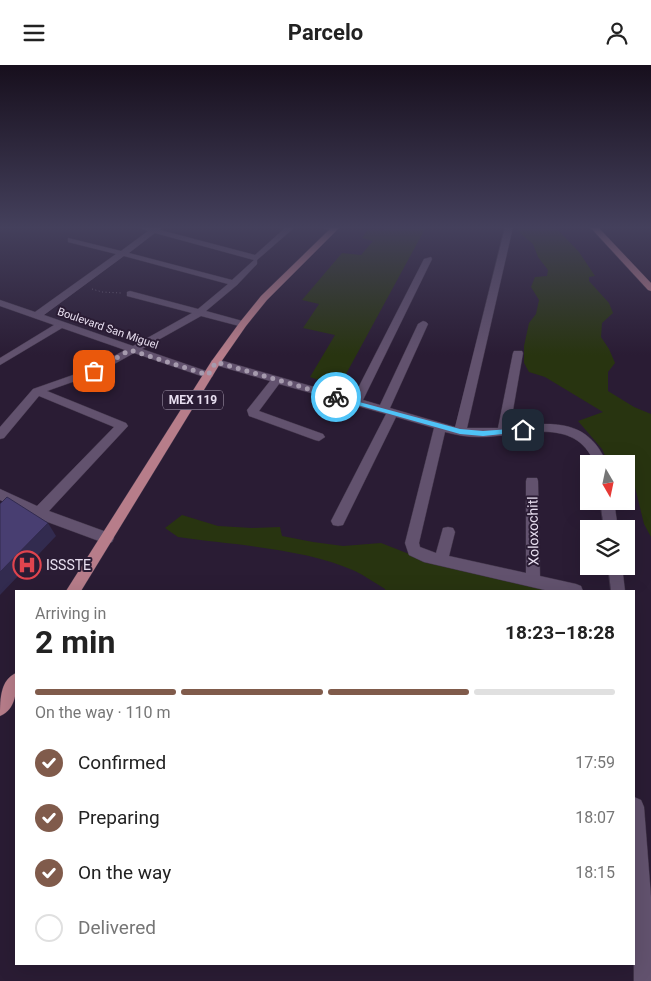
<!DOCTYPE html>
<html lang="en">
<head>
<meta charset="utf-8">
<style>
  :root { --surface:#fff; --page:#f2f2f2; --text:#222; --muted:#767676; --line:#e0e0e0; --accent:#805b4b }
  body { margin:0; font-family:Roboto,sans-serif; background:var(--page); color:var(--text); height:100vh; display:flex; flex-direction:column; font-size:19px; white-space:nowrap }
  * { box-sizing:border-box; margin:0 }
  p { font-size:16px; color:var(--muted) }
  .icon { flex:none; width:28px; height:28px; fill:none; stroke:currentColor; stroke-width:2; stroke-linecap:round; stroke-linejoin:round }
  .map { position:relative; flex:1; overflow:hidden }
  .sheet { position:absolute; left:15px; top:525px; width:620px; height:375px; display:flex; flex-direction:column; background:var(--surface); border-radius:0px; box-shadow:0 5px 20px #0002 }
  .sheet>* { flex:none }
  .needle { width:32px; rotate:171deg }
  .buttons { position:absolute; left:580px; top:390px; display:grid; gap:10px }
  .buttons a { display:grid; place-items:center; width:55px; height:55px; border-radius:0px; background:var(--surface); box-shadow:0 5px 20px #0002; font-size:25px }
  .pin { position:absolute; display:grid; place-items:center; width:42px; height:42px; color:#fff; margin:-21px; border-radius:10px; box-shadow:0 2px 8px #0006 }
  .courier { position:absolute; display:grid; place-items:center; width:50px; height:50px; margin:-25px; border:4px solid #4fc3f7; border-radius:50%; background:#fff; color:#222; box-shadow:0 1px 6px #0007 }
  .headline em { font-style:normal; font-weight:700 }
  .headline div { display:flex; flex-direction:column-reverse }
  .headline { display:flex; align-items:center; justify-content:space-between; height:85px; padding:0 20px }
  h1 { font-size:32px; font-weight:700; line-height:38px }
  .bar { display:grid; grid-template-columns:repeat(4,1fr); gap:8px 5px; align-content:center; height:60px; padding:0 20px }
  .bar i { height:6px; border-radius:4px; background:var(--line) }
  .bar .active { background:var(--accent) }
  .bar p { grid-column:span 4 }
  ol { padding:0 20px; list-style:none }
  li { display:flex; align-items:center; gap:15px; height:55px }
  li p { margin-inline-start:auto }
  li .icon { padding:5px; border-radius:50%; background:var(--accent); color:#fff; stroke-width:4 }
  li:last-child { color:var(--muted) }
  li i { width:28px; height:28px; border:2px solid var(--line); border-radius:50% }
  header { display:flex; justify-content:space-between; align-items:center; height:65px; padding:0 20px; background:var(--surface); font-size:22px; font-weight:700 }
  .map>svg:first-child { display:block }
</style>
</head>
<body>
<header><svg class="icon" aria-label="menu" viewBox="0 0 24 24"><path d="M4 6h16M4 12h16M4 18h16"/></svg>Parcelo<svg class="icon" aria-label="person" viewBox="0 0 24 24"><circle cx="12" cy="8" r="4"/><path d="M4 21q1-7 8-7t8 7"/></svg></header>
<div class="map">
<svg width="651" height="916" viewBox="0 0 651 916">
  <rect width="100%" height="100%" fill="#2a1c34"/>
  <g fill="#283410">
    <polygon points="387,162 426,162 339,322 310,312 335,270 303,263 319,239 302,235 342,188 361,190 373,176 362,173 368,164 385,165"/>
    <polygon points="519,162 558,162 557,164 579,187 595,211 589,212 589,216 609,238 613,248 602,258 601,272 609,284 615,298 608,307 608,326 634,342 651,349 651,472 644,459 635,422 626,404 626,399 608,397 602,384 578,356 603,347 545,312 529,307 524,298 524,281 529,258 536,249 539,235 531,222 535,212 547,211 548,205 538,192 533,179 520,168"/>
    <path d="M182,450L218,461L252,463L280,462L282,471L313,477L343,481L381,478L422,494L501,510L568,526H386L385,524C375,518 365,511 355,506C304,483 233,480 178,472L165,463Z"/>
  </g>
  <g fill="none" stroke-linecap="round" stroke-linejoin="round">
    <g stroke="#42364a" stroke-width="1">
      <g id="minor">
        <path d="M137,162H163L160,165L255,190L286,162H295L257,195V199L237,220L206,246L246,257V261L243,262L201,251L142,284L212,308L213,310L212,312H204L134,288L98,308L47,326L126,358L128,361L49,446L112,469L114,473L112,477L107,479L34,452L0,435V424L37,441L114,362L39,331L4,373L0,374V362L33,324L90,304L125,285L62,263L0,300V293L54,260L0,241V235L35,247L116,189L68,177V173L121,186L148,166ZM155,168L254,195L232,215L129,188ZM124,191L228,219L198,244L130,226L127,227V231L192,248L133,281L44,250Z"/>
        <polygon points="321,162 336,162 338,164 334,166"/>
        <path d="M505,162H513L467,363H498L513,288L514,286H522L523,288L510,362C552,357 588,353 607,399H595C575,349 520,372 479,372C467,372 456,370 445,367L419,478L420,482L436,488L443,463L448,462L453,463L455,467L449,491L526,508V416L527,413H537L538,416L540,511L576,519L581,521L583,526H549L424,497L409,490L405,478L434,363L396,352L343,460L338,461L333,460L331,456L386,349L279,319L259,346L323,369L325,372L319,376L315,375L249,351L247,345L270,316L212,299L211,297L212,295H220L353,333L424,194L431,192L432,194L363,335L380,340L418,259L423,256L426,257L428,259L390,343L455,362Z"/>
        <polygon points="600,436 614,436 618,464 604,464"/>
        <polygon points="608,501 622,501 625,526 611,526"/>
        <polygon points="634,732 641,735 644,742 651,832 651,916 634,916"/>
      </g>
    </g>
    <g stroke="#42364a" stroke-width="1">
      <g id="primary">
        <polygon points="332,162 340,162 267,235 246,261 221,297 81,526 66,526 211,297 240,257 261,231"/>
        <polygon points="590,162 598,162 651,218 651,226 648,225"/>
        <path d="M16,608C17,623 17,644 0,651C0,635 0,615 16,608Z"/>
      </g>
    </g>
    <polyline stroke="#6d6176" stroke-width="1" stroke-dasharray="1 2.5" stroke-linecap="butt" points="92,224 102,227 121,228"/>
    <use href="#minor" fill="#62526e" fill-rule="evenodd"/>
    <use href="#primary" fill="#b77d8a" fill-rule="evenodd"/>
  </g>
  <polygon fill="#322b4f" points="48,458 56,471 0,530 0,507"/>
  <polygon fill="#483e71" stroke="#322b4f" points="7,432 48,458 0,507 0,439"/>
  <linearGradient id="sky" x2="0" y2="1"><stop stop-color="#170f1d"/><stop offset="0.56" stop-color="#44405c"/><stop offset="1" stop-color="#44405c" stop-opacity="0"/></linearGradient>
  <rect width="651" height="290" fill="url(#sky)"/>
  <polygon fill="#4fc3f7" points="333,330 460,364 483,366 523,363 526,365 523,367 483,371 460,369 333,333"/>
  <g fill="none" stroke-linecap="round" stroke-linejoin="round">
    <polyline stroke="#a69bae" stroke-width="5" stroke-dasharray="0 9" points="94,306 130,285 208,310 216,297 336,332"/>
  </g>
  <defs>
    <g id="hospital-ring" transform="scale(1.4375)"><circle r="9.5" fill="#2a1c34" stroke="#e0444e" stroke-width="1.5"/><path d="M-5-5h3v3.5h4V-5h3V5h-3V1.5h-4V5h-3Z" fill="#e0444e"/></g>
  </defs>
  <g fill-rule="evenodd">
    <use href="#hospital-ring" x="27" y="500"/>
  </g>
  <g text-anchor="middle" stroke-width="4" stroke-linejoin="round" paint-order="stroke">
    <g font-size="11" fill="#e8dff0" stroke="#2a1c34">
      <text transform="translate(108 263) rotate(19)" y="4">Boulevard San Miguel</text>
    </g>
    <rect fill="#2a1c34" stroke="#afa4b8" stroke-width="1" x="163" y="325.5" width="60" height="19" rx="4"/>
    <g font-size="12" font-weight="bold" fill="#e8dff0">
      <text x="193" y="339">MEX 119</text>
    </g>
    <g font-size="14" fill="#e8dff0" stroke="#2a1c34">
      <text transform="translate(533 466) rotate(-91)" y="5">Xoloxochitl</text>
    </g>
    <g font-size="14" fill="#e8dff0" stroke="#2a1c34" text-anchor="start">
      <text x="46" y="505">ISSSTE</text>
    </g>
  </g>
</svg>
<div class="buttons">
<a><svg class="needle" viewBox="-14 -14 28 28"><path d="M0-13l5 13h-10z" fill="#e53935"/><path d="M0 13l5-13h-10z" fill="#767676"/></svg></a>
<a><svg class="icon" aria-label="layers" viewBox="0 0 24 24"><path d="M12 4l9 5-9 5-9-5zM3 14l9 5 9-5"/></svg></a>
</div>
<div class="pin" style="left:94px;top:306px;background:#ea580c"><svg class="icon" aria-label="bag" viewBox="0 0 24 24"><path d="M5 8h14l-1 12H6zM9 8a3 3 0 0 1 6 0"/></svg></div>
<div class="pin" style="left:523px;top:365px;background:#1f2937"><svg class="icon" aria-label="home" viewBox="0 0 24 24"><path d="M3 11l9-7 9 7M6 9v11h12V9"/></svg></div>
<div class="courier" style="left:336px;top:332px"><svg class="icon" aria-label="bike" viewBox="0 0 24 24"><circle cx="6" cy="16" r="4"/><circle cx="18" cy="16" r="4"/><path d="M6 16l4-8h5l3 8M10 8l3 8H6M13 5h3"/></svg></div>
<section class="sheet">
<div class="headline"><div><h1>2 min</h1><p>Arriving in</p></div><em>18:23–18:28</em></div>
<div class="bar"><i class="active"></i><i class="active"></i><i class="active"></i><i></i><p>On the way · 110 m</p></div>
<ol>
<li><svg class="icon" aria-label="check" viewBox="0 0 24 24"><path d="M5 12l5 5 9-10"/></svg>Confirmed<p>17:59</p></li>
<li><svg class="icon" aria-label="check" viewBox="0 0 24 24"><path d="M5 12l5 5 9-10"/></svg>Preparing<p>18:07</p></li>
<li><svg class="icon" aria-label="check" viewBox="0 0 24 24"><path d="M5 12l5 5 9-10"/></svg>On the way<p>18:15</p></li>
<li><i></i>Delivered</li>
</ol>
</section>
</div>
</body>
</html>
